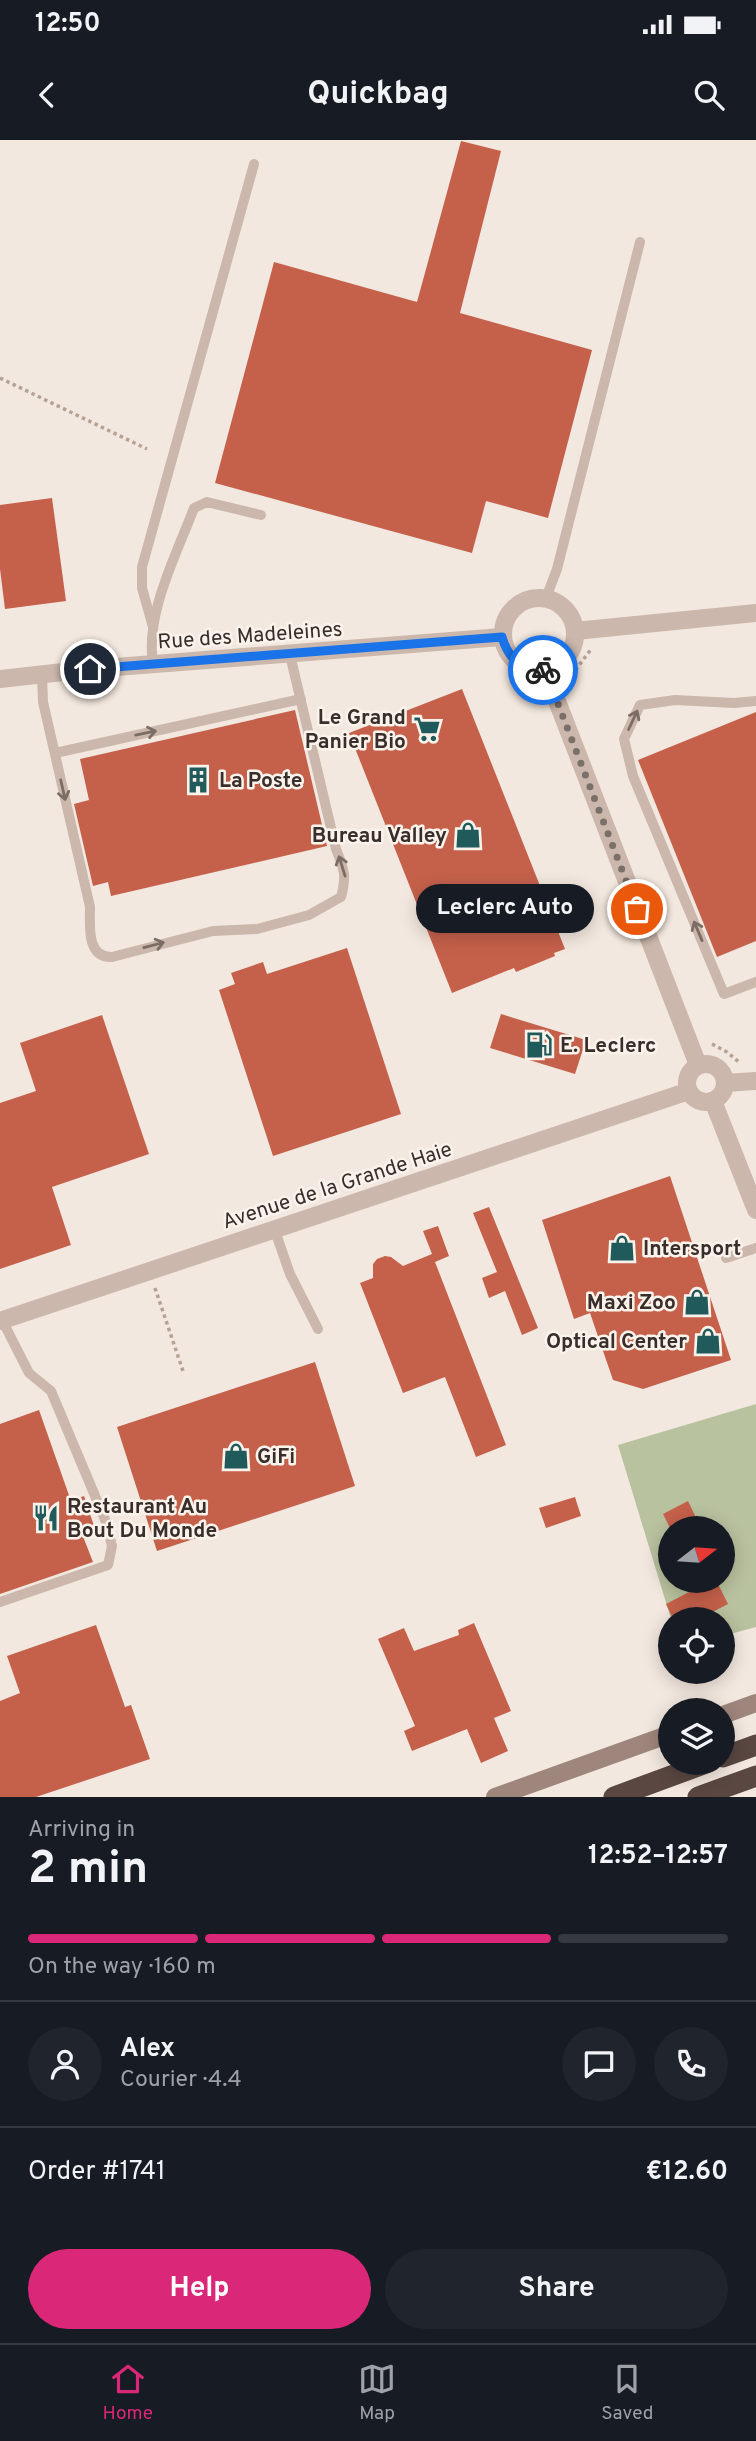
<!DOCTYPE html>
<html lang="en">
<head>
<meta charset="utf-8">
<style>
  :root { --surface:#171b24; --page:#20242c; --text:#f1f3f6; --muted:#9ea1a6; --line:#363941; --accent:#db2777 }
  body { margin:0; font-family:Overpass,sans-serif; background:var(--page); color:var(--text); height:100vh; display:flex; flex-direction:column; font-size:26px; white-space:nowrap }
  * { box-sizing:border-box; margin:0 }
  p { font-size:23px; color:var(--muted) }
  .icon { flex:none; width:38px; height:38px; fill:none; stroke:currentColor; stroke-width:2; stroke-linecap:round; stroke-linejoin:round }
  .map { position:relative; height:1657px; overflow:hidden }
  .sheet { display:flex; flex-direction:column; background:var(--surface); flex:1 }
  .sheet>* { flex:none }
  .needle { width:46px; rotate:73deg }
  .tools { position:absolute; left:658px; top:1376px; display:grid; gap:14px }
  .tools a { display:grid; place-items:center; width:77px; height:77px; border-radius:50%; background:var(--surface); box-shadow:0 4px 18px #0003; font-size:35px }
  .pin { position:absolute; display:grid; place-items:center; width:60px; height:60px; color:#fff; margin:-30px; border:4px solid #fff; border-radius:50%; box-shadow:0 2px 7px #0007 }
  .courier { position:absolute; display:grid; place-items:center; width:70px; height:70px; margin:-35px; border:5px solid #1a73e8; border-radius:50%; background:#fff; color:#222; box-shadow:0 2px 9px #0007 }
  .bubble { position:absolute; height:49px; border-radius:24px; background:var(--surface); box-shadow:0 4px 18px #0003; font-size:23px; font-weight:700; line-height:49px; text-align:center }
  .summary em { font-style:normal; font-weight:700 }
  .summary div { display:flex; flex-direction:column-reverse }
  .summary { display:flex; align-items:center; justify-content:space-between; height:119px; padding:0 28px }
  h1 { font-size:46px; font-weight:700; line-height:52px }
  .bar { display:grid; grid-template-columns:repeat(4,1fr); gap:10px 7px; align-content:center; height:84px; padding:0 28px }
  .bar i { height:9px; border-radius:5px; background:var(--line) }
  .bar .current { background:var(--accent) }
  .bar p { grid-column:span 4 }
  .line { display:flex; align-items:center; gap:18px; padding:0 28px; border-top:2px solid var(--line) }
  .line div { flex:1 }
  .round { display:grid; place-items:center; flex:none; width:74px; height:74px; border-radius:37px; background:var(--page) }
  .action { display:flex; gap:14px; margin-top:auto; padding:14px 28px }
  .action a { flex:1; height:80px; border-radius:42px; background:var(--accent); color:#fff; font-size:28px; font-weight:700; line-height:80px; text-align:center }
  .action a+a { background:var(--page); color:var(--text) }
  .status { display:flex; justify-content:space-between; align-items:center; height:49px; padding:0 35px; background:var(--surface); direction:ltr }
  .status svg { height:19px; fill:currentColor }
  header { display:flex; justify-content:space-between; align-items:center; height:91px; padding:0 28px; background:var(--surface); font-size:32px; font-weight:700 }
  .dock { display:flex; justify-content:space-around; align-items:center; height:98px; border-top:2px solid var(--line); background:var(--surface); font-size:19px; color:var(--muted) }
  .dock a { display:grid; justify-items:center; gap:4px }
  .dock .current { color:var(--accent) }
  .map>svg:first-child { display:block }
</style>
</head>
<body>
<div class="status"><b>12:50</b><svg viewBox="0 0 49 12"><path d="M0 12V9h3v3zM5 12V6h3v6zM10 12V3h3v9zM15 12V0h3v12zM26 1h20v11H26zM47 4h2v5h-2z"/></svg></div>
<header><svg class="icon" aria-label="back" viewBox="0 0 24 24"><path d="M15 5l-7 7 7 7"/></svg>Quickbag<svg class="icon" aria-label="search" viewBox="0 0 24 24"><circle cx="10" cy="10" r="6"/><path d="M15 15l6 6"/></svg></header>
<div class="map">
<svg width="756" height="1657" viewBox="0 0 756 1657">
  <rect width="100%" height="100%" fill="#f3e8df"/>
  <path fill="#b9c29f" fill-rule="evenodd" d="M756,1264V1487L723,1496V1479H671L618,1305ZM670,1388H723V1440H670Z"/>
  <g fill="#c5614b">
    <polygon points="461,1 501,11 460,173 592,210 548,378 486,361 472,413 215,343 274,122 417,162"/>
    <polygon points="52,358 66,461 5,469 0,429 0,365"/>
    <polygon points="462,549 565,809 554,813 555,816 516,832 514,828 452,853 349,593"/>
    <polygon points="295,570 327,706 111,756 108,742 93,746 74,664 89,660 80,619"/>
    <polygon points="756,572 756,801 717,817 638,620"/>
    <polygon points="347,808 401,974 273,1016 219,850 235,844 231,833 263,822 267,834"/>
    <polygon points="501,874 586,900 575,934 490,908"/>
    <polygon points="102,875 149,1014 52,1047 71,1105 0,1129 0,963 36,951 20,903"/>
    <polygon points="670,1036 731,1220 643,1249 613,1240 590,1173 574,1179 542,1080"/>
    <polygon points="489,1067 538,1188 522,1195 505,1151 489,1158 482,1138 497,1132 473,1073"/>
    <polygon points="438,1086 449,1116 435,1122 506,1305 476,1317 445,1237 403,1253 360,1143 373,1138 373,1124 377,1119 385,1116 391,1117 403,1126 432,1114 423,1091"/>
    <polygon points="315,1222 355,1346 157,1411 117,1287"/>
    <polygon points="39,1270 71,1361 84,1356 97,1395 84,1399 93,1422 0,1454 0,1284"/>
    <polygon points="575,1357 581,1376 546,1388 539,1368"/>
    <polygon points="688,1361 701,1388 670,1388 663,1374"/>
    <polygon points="712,1440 716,1440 728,1464 699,1479 673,1479 666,1464"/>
    <polygon points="474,1483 511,1571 494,1578 508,1611 481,1623 467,1589 412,1611 404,1591 415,1586 378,1499 404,1488 414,1511 459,1495 458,1490"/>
    <polygon points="96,1485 125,1567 131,1565 150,1619 36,1657 0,1657 0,1561 20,1553 7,1516"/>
  </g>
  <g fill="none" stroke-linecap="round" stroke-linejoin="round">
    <g stroke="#b7a195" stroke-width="3.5" stroke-dasharray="3.5 3.5" stroke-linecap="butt">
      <polyline points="0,238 147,309"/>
      <polyline points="570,543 574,532 592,508"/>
      <polyline points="712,904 727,912 740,923"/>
      <polyline points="155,1148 184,1234"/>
    </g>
    <g stroke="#cbb7ab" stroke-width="10">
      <polyline points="546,458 557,429 640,102"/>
      <polyline points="153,487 142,448 142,427 254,24"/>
      <path d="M153,525C145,473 176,416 194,368L207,362L261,375"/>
      <path d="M42,535L43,562L90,767C90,785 86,818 112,817L213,791L257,789L309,775L341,757C347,735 344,729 336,709L290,515"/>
      <polyline points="756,561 734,563 675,560 640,565 624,599 633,636 724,854 756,842"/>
      <polyline points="55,613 301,559"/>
      <polyline points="275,1091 290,1134 318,1189"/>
      <polyline points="726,1118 756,1108"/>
      <polyline points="0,1462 108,1425 112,1406 106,1382 51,1251 29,1233 2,1180"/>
    </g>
    <g stroke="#cbb7ab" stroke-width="18">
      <circle cx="539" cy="494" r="36"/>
      <polyline points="575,491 756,473"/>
      <polyline points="545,530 698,925"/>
      <polyline points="0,539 90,529 502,497"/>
      <circle cx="706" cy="943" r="19"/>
      <polyline points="725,943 756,941"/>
      <polyline points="713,961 756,1070"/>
      <polyline points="0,1181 689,951"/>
    </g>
    <g stroke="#9f867c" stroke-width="18">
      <polyline points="723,1575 756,1563"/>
      <polyline points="495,1657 670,1594"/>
    </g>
    <g stroke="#5a4741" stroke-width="21">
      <polyline points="723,1617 756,1605"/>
      <polyline points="614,1657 709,1622"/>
      <polyline points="698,1657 756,1636"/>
    </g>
  </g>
  <defs><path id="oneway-shaft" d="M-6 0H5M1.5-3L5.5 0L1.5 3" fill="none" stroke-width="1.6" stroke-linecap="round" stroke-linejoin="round" transform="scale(1.75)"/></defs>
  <g stroke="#7b6c64">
    <use href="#oneway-shaft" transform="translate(633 580) rotate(-65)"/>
    <use href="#oneway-shaft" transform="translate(146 593) rotate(-12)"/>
    <use href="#oneway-shaft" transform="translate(63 650) rotate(77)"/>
    <use href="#oneway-shaft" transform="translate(342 726) rotate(-107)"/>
    <use href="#oneway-shaft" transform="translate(698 791) rotate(-113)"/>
    <use href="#oneway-shaft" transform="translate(154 805) rotate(-15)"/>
  </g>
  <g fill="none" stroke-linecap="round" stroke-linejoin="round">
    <polyline stroke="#7a6f69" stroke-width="7" stroke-dasharray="0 12.6" points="543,530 550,543 637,769"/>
    <path stroke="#1a73e8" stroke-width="9" d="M90,529L502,497C508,518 521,530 543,530"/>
  </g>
  <defs>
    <g id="supermarket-bare" transform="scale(2.1)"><path d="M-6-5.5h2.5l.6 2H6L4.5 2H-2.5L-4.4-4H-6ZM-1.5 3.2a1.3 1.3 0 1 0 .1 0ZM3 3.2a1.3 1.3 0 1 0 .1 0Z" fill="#205a5a" stroke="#faf3ec" stroke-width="2.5" paint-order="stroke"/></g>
    <g id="building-bare" transform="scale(2.1)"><path d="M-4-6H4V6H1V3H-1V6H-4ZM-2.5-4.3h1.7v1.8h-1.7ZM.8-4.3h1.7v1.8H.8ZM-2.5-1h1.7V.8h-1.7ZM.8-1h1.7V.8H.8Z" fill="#205a5a" stroke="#faf3ec" stroke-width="2.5" paint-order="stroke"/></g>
    <g id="shop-bare" transform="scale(2.1)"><path d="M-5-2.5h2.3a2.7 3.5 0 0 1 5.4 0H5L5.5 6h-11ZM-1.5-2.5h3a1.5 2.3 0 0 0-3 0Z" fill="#205a5a" stroke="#faf3ec" stroke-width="2.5" paint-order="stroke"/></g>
    <g id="fuel-bare" transform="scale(2.1)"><path d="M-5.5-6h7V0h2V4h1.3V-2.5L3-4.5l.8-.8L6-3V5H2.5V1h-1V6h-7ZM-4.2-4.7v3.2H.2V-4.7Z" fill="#205a5a" stroke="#faf3ec" stroke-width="2.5" paint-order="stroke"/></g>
    <g id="restaurant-bare" transform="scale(2.1)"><path d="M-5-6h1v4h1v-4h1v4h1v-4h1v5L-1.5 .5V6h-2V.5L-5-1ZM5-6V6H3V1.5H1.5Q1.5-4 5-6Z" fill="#205a5a" stroke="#faf3ec" stroke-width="2.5" paint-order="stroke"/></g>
  </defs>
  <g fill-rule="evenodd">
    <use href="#supermarket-bare" x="427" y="589"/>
    <use href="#building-bare" x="198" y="640"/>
    <use href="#shop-bare" x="468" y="695"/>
    <use href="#fuel-bare" x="539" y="905"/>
    <use href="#shop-bare" x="622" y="1108"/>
    <use href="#shop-bare" x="697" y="1162"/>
    <use href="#shop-bare" x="708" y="1201"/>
    <use href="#shop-bare" x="236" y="1316"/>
    <use href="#restaurant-bare" x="46" y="1378"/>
  </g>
  <g text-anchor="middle" stroke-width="5" stroke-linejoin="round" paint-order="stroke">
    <g font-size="21" fill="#392e2a" stroke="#faf3ec">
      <text transform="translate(250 495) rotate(-4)" y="7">Rue des Madeleines</text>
      <text transform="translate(337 1045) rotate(-18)" y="7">Avenue de la Grande Haie</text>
    </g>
    <g font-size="21" font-weight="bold" fill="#392e2a" stroke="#faf3ec" text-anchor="start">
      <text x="406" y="584" text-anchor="end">Le Grand<tspan x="406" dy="24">Panier Bio</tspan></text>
      <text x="219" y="647">La Poste</text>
      <text x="447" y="702" text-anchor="end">Bureau Valley</text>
      <text x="560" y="912">E. Leclerc</text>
      <text x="643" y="1115">Intersport</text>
      <text x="676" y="1169" text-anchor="end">Maxi Zoo</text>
      <text x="687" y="1208" text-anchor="end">Optical Center</text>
      <text x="257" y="1323">GiFi</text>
      <text x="67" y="1373">Restaurant Au<tspan x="67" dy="24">Bout Du Monde</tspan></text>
    </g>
  </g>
</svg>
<div class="tools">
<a><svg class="needle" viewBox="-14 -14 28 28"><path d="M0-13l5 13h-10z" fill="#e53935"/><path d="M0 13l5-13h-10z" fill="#9ea1a6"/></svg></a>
<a><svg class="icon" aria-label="locate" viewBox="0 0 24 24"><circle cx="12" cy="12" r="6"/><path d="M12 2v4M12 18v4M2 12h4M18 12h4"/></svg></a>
<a><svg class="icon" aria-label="layers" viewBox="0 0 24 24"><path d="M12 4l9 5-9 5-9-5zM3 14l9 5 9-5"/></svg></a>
</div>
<div class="pin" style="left:637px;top:769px;background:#ea580c"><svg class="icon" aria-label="bag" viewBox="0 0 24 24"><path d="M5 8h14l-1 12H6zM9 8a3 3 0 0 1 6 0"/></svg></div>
<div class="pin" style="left:90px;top:529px;background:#1f2937"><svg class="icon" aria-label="home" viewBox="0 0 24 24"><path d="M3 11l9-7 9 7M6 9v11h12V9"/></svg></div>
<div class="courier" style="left:543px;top:530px"><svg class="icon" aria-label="bike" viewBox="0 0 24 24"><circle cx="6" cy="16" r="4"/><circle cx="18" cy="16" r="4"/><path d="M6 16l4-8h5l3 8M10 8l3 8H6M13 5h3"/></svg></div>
<div class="bubble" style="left:416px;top:744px;width:178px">Leclerc Auto</div>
</div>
<section class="sheet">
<div class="summary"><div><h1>2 min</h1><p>Arriving in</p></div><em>12:52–12:57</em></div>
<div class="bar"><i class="current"></i><i class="current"></i><i class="current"></i><i></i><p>On the way · 160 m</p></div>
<div class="line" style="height:126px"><a class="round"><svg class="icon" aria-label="person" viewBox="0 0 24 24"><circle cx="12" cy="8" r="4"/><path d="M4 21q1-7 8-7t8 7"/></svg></a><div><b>Alex</b><p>Courier · 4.4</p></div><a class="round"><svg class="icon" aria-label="chat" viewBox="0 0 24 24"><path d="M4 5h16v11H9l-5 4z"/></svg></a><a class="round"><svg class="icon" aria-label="phone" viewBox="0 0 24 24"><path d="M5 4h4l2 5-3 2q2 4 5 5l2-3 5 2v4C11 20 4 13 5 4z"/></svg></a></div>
<div class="line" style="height:91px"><div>Order #1741</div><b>€12.60</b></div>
<div class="action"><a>Help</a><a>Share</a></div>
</section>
<nav class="dock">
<a class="current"><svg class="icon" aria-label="home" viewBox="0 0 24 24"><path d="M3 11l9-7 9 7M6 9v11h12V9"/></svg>Home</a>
<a><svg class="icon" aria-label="map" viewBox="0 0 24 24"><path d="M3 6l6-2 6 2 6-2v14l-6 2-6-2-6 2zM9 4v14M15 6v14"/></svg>Map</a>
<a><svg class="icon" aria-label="saved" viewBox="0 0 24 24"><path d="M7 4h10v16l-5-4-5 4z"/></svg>Saved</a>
</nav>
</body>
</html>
